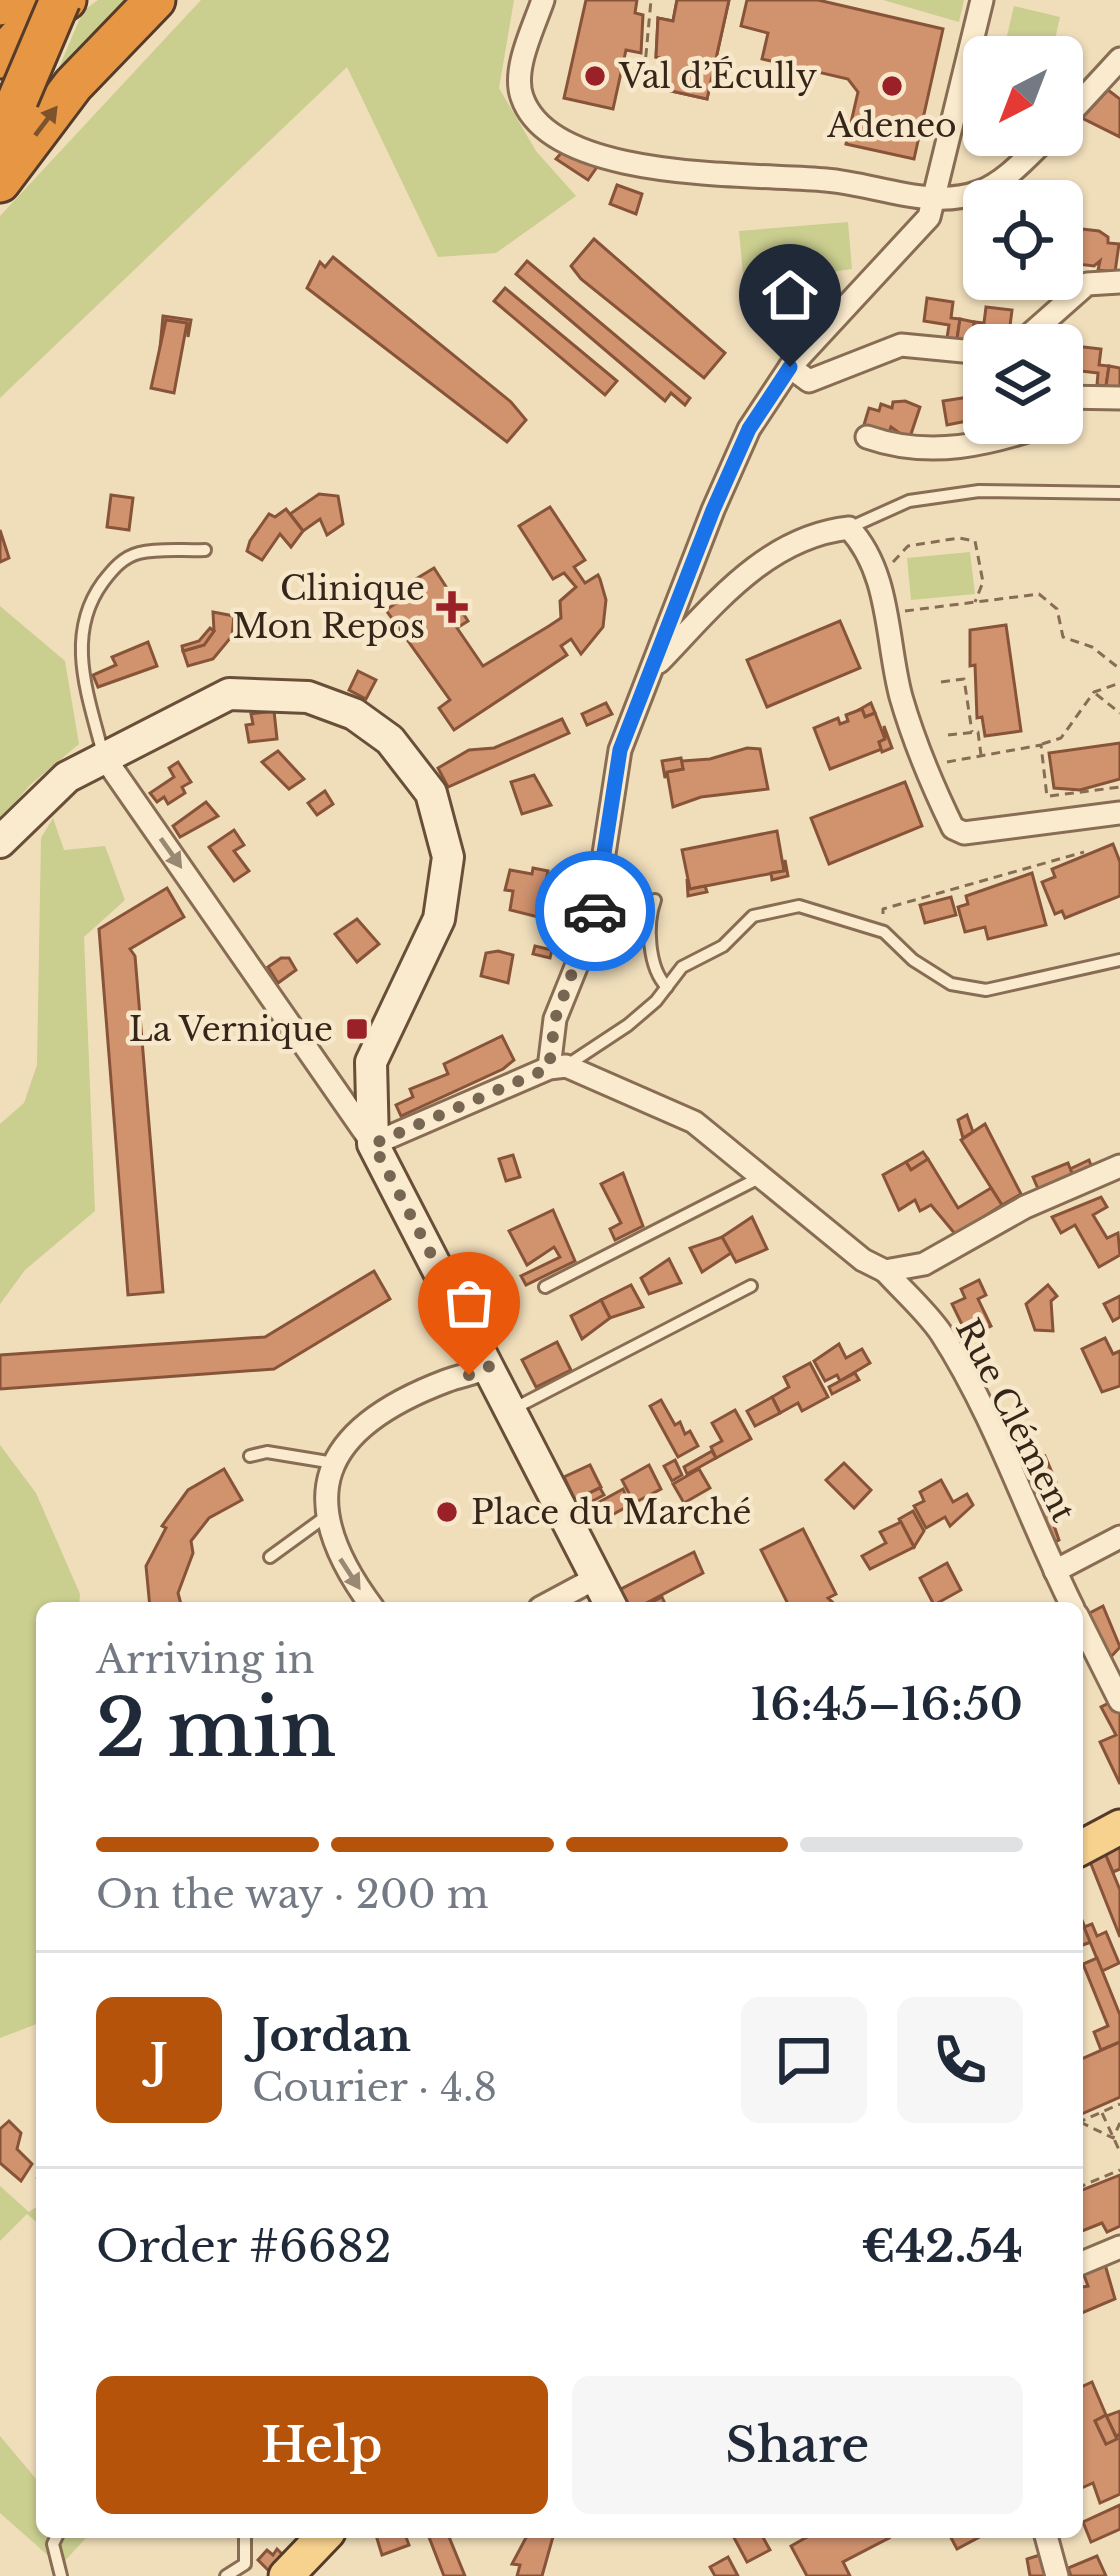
<!DOCTYPE html>
<html lang="en">
<head>
<meta charset="utf-8">
<style>
  :root { --surface:#fff; --page:#f6f6f7; --text:#1f2937; --muted:#747a83; --line:#e0e1e3; --accent:#b45309 }
  body { margin:0; font-family:"Libre Baskerville",serif; background:var(--page); color:var(--text); height:100vh; display:flex; flex-direction:column; font-size:45px; white-space:nowrap }
  * { box-sizing:border-box; margin:0 }
  p { font-size:39px; color:var(--muted) }
  .icon { flex:none; width:66px; height:66px; fill:none; stroke:currentColor; stroke-width:2; stroke-linecap:round; stroke-linejoin:round }
  .map { position:relative; flex:1; overflow:hidden }
  .drawer { position:absolute; left:36px; top:1602px; width:1047px; height:936px; display:flex; flex-direction:column; background:var(--surface); border-radius:18px; box-shadow:0 3px 9px #0004 }
  .drawer>* { flex:none }
  .needle { width:78px; rotate:222deg }
  .tools { position:absolute; left:963px; top:36px; display:grid; gap:24px }
  .tools a { display:grid; place-items:center; width:120px; height:120px; border-radius:18px; background:var(--surface); box-shadow:0 3px 9px #0004; font-size:60px }
  .pin { position:absolute; display:grid; place-items:center; width:102px; height:102px; color:#fff; margin:-123px -51px; border-radius:50% 50% 50% 0; rotate:-45deg; box-shadow:0 0 12px #0007 }
  .pin .icon { rotate:45deg }
  .courier { position:absolute; display:grid; place-items:center; width:120px; height:120px; margin:-60px; border:9px solid #1a73e8; border-radius:50%; background:#fff; color:#222; box-shadow:0 3px 15px #0007 }
  .summary em { font-style:normal; font-weight:600 }
  .summary div { display:flex; flex-direction:column-reverse }
  .summary { display:flex; align-items:center; justify-content:space-between; height:204px; padding:0 60px }
  h1 { font-size:78px; font-weight:600; line-height:90px }
  .bar { display:grid; grid-template-columns:repeat(4,1fr); gap:18px 12px; align-content:center; height:144px; padding:0 60px }
  .bar i { height:15px; border-radius:9px; background:var(--line) }
  .bar .current { background:var(--accent) }
  .bar p { grid-column:span 4 }
  .line { display:flex; align-items:center; gap:30px; padding:0 60px; border-top:3px solid var(--line) }
  .line div { flex:1 }
  .round { display:grid; place-items:center; flex:none; width:126px; height:126px; border-radius:18px; background:var(--page) }
  .primary-button { display:flex; gap:24px; margin-top:auto; padding:24px 60px }
  .primary-button a { flex:1; height:138px; border-radius:18px; background:var(--accent); color:#fff; font-size:48px; font-weight:600; line-height:138px; text-align:center }
  .primary-button a+a { background:var(--page); color:var(--text) }
  .map>svg:first-child { display:block }
</style>
</head>
<body>
<div class="map">
<svg width="1120" height="2576" viewBox="0 0 1120 2576">
  <rect width="100%" height="100%" fill="#f0debb"/>
  <g fill="#cace8f">
    <polygon points="98,0 126,0 52,84 83,11"/>
    <polygon points="201,0 514,0 499,88 536,151 576,196 496,253 438,257 347,67 0,398 0,216"/>
    <polygon points="883,0 964,0 959,22"/>
    <polygon points="1014,6 1060,17 1051,57 1002,57"/>
    <polygon points="848,222 852,269 744,285 739,231"/>
    <polygon points="970,552 975,594 911,600 907,558"/>
    <polygon points="0,606 65,661 79,744 30,785 0,820"/>
    <polygon points="53,818 64,850 105,846 125,900 84,937 95,1211 25,1270 0,1304 0,1124 24,1103 37,1065 41,838"/>
    <polygon points="0,1445 36,1493 80,1594 79,1608 42,1608 42,2022 0,2038"/>
    <polygon points="0,2186 29,2212 42,2203 42,2227 27,2214 0,2241"/>
    <polygon points="0,2436 42,2486 42,2532 81,2532 86,2538 60,2566 0,2513"/>
  </g>
  <g fill="#d1926e" stroke="#885439" stroke-width="3">
    <polygon points="586,0 637,0 635,13 643,15 641,53 626,50 613,109 564,98"/>
    <polygon points="677,0 729,0 707,99 658,88 664,59 656,57 658,18 673,21"/>
    <polygon points="677,0 729,0 707,99 658,88 664,59 656,57 658,18 673,21"/>
    <polygon points="747,0 818,0 943,29 914,159 846,144 858,92 848,79 762,59 768,33 741,26"/>
    <polygon points="1108,90 1120,99 1120,137 1082,118"/>
    <polygon points="562,152 597,167 588,180 556,159"/>
    <polygon points="617,185 642,194 636,214 610,204"/>
    <polygon points="1072,229 1082,230 1079,252 1069,250"/>
    <polygon points="1082,229 1099,231 1108,237 1108,243 1119,244 1115,272 1098,270 1100,261 1094,266 1077,264"/>
    <polygon points="594,239 725,353 704,378 581,279 571,266"/>
    <polygon points="333,257 511,402 526,420 507,442 307,288 320,262 325,267"/>
    <polygon points="527,261 690,398 685,405 671,393 665,401 516,274"/>
    <polygon points="505,288 617,381 605,395 494,301"/>
    <polygon points="927,298 953,302 951,318 960,319 957,339 947,338 949,325 924,321"/>
    <polygon points="986,307 1012,310 1009,334 983,330 981,343 972,341 974,322 984,323"/>
    <polygon points="163,316 191,320 188,337 187,323 166,320 158,370"/>
    <polygon points="960,319 974,322 972,341 957,339"/>
    <polygon points="166,320 187,323 174,393 151,388"/>
    <polygon points="1075,346 1101,349 1099,365 1109,366 1106,386 1097,385 1098,373 1072,370"/>
    <polygon points="1109,366 1120,368 1120,388 1106,386"/>
    <polygon points="969,397 972,413 981,411 984,431 974,433 972,420 947,425 943,401"/>
    <polygon points="905,401 920,407 909,440 891,427 888,436 863,428 869,408 879,411 881,404 892,408 893,402"/>
    <polygon points="319,494 338,496 343,524 327,535 320,519 303,531 290,514"/>
    <polygon points="111,495 133,498 129,530 107,527"/>
    <polygon points="550,507 585,560 574,567 585,583 598,575 600,579 606,600 603,627 581,654 571,639 561,646 567,655 454,730 439,708 450,700 386,610 396,603 401,588 434,568 468,621 457,628 483,666 549,626 561,618 560,601 576,587 564,573 553,579 519,526"/>
    <polygon points="286,509 303,531 291,547 280,534 262,560 247,551 250,541 269,514 275,517"/>
    <polygon points="0,530 9,558 0,562"/>
    <polygon points="213,612 234,616 232,636 213,659 188,666 183,651 204,645 214,631"/>
    <polygon points="840,621 860,668 767,707 747,660"/>
    <polygon points="1006,625 1021,731 985,736 982,717 977,718 975,665 970,666 970,630"/>
    <polygon points="210,628 214,631 204,645 183,651 182,646 199,641"/>
    <polygon points="148,642 157,666 98,687 93,675 116,665 112,657"/>
    <polygon points="358,671 376,680 366,699 349,690"/>
    <polygon points="606,703 612,714 587,725 582,714"/>
    <polygon points="871,703 875,713 865,717 862,709 855,712"/>
    <polygon points="862,709 865,717 875,713 885,739 879,742 882,749 830,769 814,728 838,718 840,724 848,721 846,715"/>
    <polygon points="274,711 277,739 249,742 246,725 253,724 251,714"/>
    <polygon points="562,719 569,733 448,787 438,768 469,750 494,748"/>
    <polygon points="884,726 892,748 882,752 879,742 885,739"/>
    <polygon points="1120,743 1120,779 1080,790 1054,788 1049,753"/>
    <polygon points="747,748 760,749 768,789 701,797 673,807 667,772 683,769 681,761 710,759"/>
    <polygon points="278,751 304,779 289,789 262,762"/>
    <polygon points="681,758 683,769 667,772 665,778 662,761"/>
    <polygon points="178,762 191,782 182,787 185,793 168,804 164,797 157,802 150,793 174,777 169,768"/>
    <polygon points="534,775 551,805 522,814 511,782"/>
    <polygon points="905,782 922,826 829,864 811,818"/>
    <polygon points="325,791 333,804 317,815 308,803"/>
    <polygon points="206,802 218,816 180,837 173,826"/>
    <polygon points="234,830 244,845 234,851 249,871 234,881 209,847"/>
    <polygon points="777,831 784,871 690,889 682,850"/>
    <polygon points="1113,844 1120,862 1120,896 1065,918 1062,911 1055,914 1042,882 1055,877 1052,869"/>
    <polygon points="785,860 788,876 772,880 771,873 784,871"/>
    <polygon points="533,868 548,871 538,917 510,910 513,891 505,890 510,870 532,874"/>
    <polygon points="1032,873 1046,925 988,939 985,927 965,932 958,907 968,904 966,896"/>
    <polygon points="687,879 690,889 705,886 707,892 688,896"/>
    <polygon points="167,888 184,917 130,949 135,956 163,1292 128,1295 99,929"/>
    <polygon points="951,897 956,915 925,923 920,905"/>
    <polygon points="357,919 379,944 357,962 335,934"/>
    <polygon points="535,946 552,950 550,958 533,954"/>
    <polygon points="498,951 513,955 508,983 481,976 486,953"/>
    <polygon points="281,958 289,958 296,970 278,983 268,967"/>
    <polygon points="502,1036 514,1060 503,1069 401,1116 396,1105 413,1097 410,1089 448,1074 444,1064"/>
    <polygon points="967,1115 973,1132 963,1138 958,1120"/>
    <polygon points="985,1124 1021,1194 1002,1205 961,1140"/>
    <polygon points="923,1152 928,1159 911,1170 906,1162"/>
    <polygon points="513,1155 520,1177 506,1181 499,1159"/>
    <polygon points="928,1159 958,1208 991,1188 1002,1205 956,1235 931,1205 920,1211 915,1200 899,1210 883,1175 906,1162 911,1170"/>
    <polygon points="1089,1160 1092,1168 1073,1176 1070,1169"/>
    <polygon points="1068,1163 1073,1176 1039,1191 1033,1177"/>
    <polygon points="623,1173 643,1226 615,1240 610,1229 621,1223 601,1184"/>
    <polygon points="1101,1197 1107,1207 1093,1215 1107,1238 1118,1233 1120,1255 1099,1267 1075,1225 1061,1233 1052,1217"/>
    <polygon points="553,1210 575,1261 526,1285 521,1276 560,1257 554,1247 527,1265 509,1231"/>
    <polygon points="752,1217 767,1249 736,1262 722,1237"/>
    <polygon points="722,1237 731,1253 702,1272 690,1248"/>
    <polygon points="669,1259 681,1283 649,1294 641,1278"/>
    <polygon points="374,1271 390,1299 274,1369 0,1389 0,1355 265,1337"/>
    <polygon points="979,1280 986,1295 978,1299 991,1326 968,1337 952,1304 965,1298 961,1289"/>
    <polygon points="631,1285 643,1307 610,1318 601,1300"/>
    <polygon points="1048,1285 1057,1296 1051,1301 1053,1331 1035,1330 1026,1304"/>
    <polygon points="1120,1296 1120,1317 1113,1321 1104,1304"/>
    <polygon points="601,1300 610,1318 582,1339 571,1316"/>
    <polygon points="1105,1338 1113,1354 1120,1351 1120,1386 1102,1392 1082,1349"/>
    <polygon points="557,1342 571,1370 536,1387 522,1360"/>
    <polygon points="839,1344 846,1358 862,1349 870,1363 840,1381 837,1375 825,1381 814,1361"/>
    <polygon points="810,1363 828,1397 802,1411 798,1403 780,1413 772,1397 789,1387 784,1377"/>
    <polygon points="855,1373 859,1380 832,1394 829,1387"/>
    <polygon points="772,1397 780,1413 755,1426 747,1411"/>
    <polygon points="661,1400 675,1425 680,1422 685,1434 690,1431 698,1446 678,1457 650,1406"/>
    <polygon points="735,1410 751,1439 716,1458 711,1447 722,1441 712,1423"/>
    <polygon points="712,1451 716,1458 687,1474 684,1467"/>
    <polygon points="1027,1455 1030,1463 1045,1456 1056,1482 1041,1488 1059,1540 1049,1545 1012,1462"/>
    <polygon points="675,1460 682,1475 672,1481 664,1466"/>
    <polygon points="844,1463 871,1490 854,1508 826,1480"/>
    <polygon points="590,1465 601,1487 575,1500 564,1477"/>
    <polygon points="649,1465 661,1489 634,1503 622,1480"/>
    <polygon points="224,1469 242,1500 209,1518 191,1541 193,1553 178,1593 182,1608 150,1608 146,1566 166,1528 162,1526 188,1490"/>
    <polygon points="699,1469 710,1488 684,1503 673,1484"/>
    <polygon points="941,1480 953,1502 967,1494 973,1505 950,1526 945,1517 926,1528 914,1506 924,1501 920,1492"/>
    <polygon points="600,1488 604,1495 579,1508 575,1500"/>
    <polygon points="623,1489 630,1505 588,1528 581,1512"/>
    <polygon points="913,1511 924,1531 914,1547 899,1519"/>
    <polygon points="901,1522 914,1547 870,1569 862,1556 886,1543 880,1532"/>
    <polygon points="803,1529 836,1594 828,1598 839,1608 790,1608 761,1550"/>
    <polygon points="694,1552 703,1573 637,1608 625,1608 617,1591"/>
    <polygon points="947,1563 961,1590 934,1605 920,1578"/>
    <polygon points="662,1597 667,1608 641,1608"/>
    <polygon points="1103,1606 1120,1647 1109,1659 1086,1615"/>
    <polygon points="1113,1701 1120,1714 1120,1784 1100,1742 1116,1735 1101,1707"/>
    <polygon points="1120,1843 1120,1869 1113,1872 1104,1851"/>
    <polygon points="1104,1851 1120,1890 1120,1937 1089,1859"/>
    <polygon points="1077,1908 1091,1942 1077,1947"/>
    <polygon points="1092,1924 1097,1936 1106,1932 1119,1963 1102,1971 1084,1927"/>
    <polygon points="1097,1958 1120,2015 1120,2042 1101,2050 1094,2032 1108,2026 1083,1964"/>
    <polygon points="1120,2042 1120,2097 1077,2116 1077,2061"/>
    <polygon points="9,2121 21,2133 17,2149 32,2164 21,2181 0,2163 0,2129"/>
    <polygon points="1120,2175 1120,2226 1107,2232 1102,2223 1077,2233 1077,2192"/>
    <polygon points="1104,2261 1115,2299 1077,2315 1077,2288 1088,2286 1082,2270"/>
    <polygon points="1092,2382 1106,2415 1095,2421 1106,2444 1120,2434 1120,2494 1100,2503 1093,2483 1077,2490 1077,2389"/>
    <polygon points="1120,2411 1120,2434 1116,2436 1106,2416"/>
    <polygon points="1106,2415 1117,2439 1106,2444 1095,2421"/>
    <polygon points="1120,2505 1120,2529 1091,2542 1083,2522"/>
    <polygon points="375,2532 404,2532 409,2545 382,2555"/>
    <polygon points="427,2532 447,2532 465,2576 444,2576"/>
    <polygon points="529,2532 554,2533 542,2576 517,2576 520,2565 512,2564"/>
    <polygon points="731,2532 760,2532 770,2550 747,2562"/>
    <polygon points="816,2532 886,2532 889,2538 843,2562 850,2576 807,2576 791,2546"/>
    <polygon points="948,2532 989,2532 957,2549"/>
    <polygon points="277,2549 287,2559 272,2574 258,2560 267,2550 273,2555"/>
    <polygon points="1040,2555 1046,2576 1030,2576 1027,2559"/>
    <polygon points="1097,2556 1106,2576 1071,2576 1068,2568"/>
    <polygon points="728,2557 738,2576 715,2576 710,2567"/>
  </g>
  <g fill="none" stroke-linecap="round" stroke-linejoin="round">
    <g stroke="#886d54" stroke-width="16">
      <g id="lane">
        <polyline points="849,528 909,501 979,491 1120,493"/>
        <path d="M103,754C88,695 64,635 103,582C113,569 123,557 139,553C160,548 184,551 205,550"/>
        <path d="M655,900C646,924 648,968 667,987"/>
        <polyline points="569,1064 628,1025 656,1001 682,967 723,946 753,916 799,906 884,932 913,960 951,984 986,990 1120,960"/>
        <polyline points="545,1287 759,1178"/>
        <polyline points="515,1408 751,1286"/>
        <polyline points="250,1456 267,1452 334,1463"/>
        <polyline points="270,1557 325,1517"/>
        <polyline points="59,2532 53,2544 61,2576"/>
        <polyline points="226,2576 245,2564 245,2532"/>
      </g>
    </g>
    <g stroke="#886d54" stroke-width="27">
      <g id="street">
        <path d="M543,0C534,27 512,69 522,97C551,183 755,173 826,180C876,184 930,210 979,192C1005,183 1030,154 1050,135"/>
        <polyline points="1062,122 1120,59"/>
        <polyline points="1018,345 1087,284 1120,282"/>
        <polyline points="790,367 809,381 901,345 984,353"/>
        <polyline points="1062,397 1120,398"/>
        <path d="M867,437C930,459 989,445 1051,423"/>
        <path d="M659,662C713,606 766,537 849,528C891,573 886,641 901,697C914,742 932,785 953,828L964,833L1120,813"/>
        <polyline points="104,757 373,1144 549,1068 566,1066 694,1122 863,1260 885,1271 924,1264 1025,1207 1120,1166"/>
        <polyline points="549,1068 555,1019 593,925 620,750 713,510 749,429 790,367 929,217 982,0"/>
        <path d="M885,1271C903,1291 926,1311 941,1333C996,1418 1028,1518 1073,1608"/>
        <polyline points="1055,1571 1120,1537"/>
        <path d="M373,1608C291,1498 319,1429 446,1381C461,1375 476,1374 490,1366"/>
        <polyline points="540,1608 596,1578"/>
        <polyline points="1077,1615 1120,1701"/>
        <polyline points="1077,2265 1120,2247"/>
        <polyline points="1045,2532 1057,2576"/>
      </g>
    </g>
    <g stroke="#694e38" stroke-width="36">
      <polyline id="secondary" points="0,842 67,777 229,694 308,697 354,714 390,740 431,793 448,857 439,919 371,1062 373,1144 612,1608"/>
    </g>
    <g stroke="#553b29" stroke-width="39">
      <g id="primary">
        <polyline points="1077,1850 1120,1827"/>
        <polyline points="286,2576 328,2532"/>
      </g>
    </g>
    <g stroke="#553b29" stroke-width="45">
      <g id="highway">
        <polyline points="0,5 12,0"/>
        <polyline points="0,58 34,21 66,0"/>
        <polyline points="0,131 18,99"/>
        <polyline points="0,182 73,85 155,0"/>
      </g>
    </g>
    <g stroke="#886d54" stroke-width="3" stroke-dasharray="9 6" stroke-linecap="butt">
      <polyline points="643,87 651,0"/>
      <polyline points="893,562 908,546 959,538 975,541 983,582 975,602"/>
      <polyline points="905,611 1039,594 1057,609 1063,637 1092,647 1120,669"/>
      <polyline points="941,682 964,679 972,732"/>
      <polyline points="1096,694 1120,713"/>
      <polyline points="948,735 978,732 981,755"/>
      <polyline points="1042,744 1061,738 1094,692 1120,683"/>
      <polyline points="947,762 1041,745 1047,797"/>
      <polyline points="1050,796 1120,787"/>
      <polyline points="883,914 883,909 1084,852"/>
      <polyline points="1102,2113 1120,2152"/>
      <polyline points="1080,2122 1113,2138 1120,2123"/>
      <polyline points="1077,2123 1120,2104"/>
      <polyline points="36,2179 42,2176"/>
      <polyline points="1077,2188 1120,2170"/>
    </g>
    <use href="#lane" stroke="#fbebce" stroke-width="10"/>
    <use href="#street" stroke="#fbebce" stroke-width="21"/>
    <use href="#secondary" stroke="#fbebce" stroke-width="30"/>
    <use href="#primary" stroke="#f7d28f" stroke-width="33"/>
    <use href="#highway" stroke="#e79744" stroke-width="39"/>
    <g stroke="#553b29" stroke-width="45" stroke-linecap="butt">
      <polyline id="highway-bridge" points="18,99 60,0"/>
    </g>
    <use href="#highway-bridge" stroke="#e79744" stroke-width="39"/>
  </g>
  <defs><path id="oneway-solid" d="M-6-.8H1V-3.2L6.5 0L1 3.2V.8H-6Z" transform="scale(3)"/></defs>
  <use fill="#7d532b" href="#oneway-solid" transform="translate(46 121) rotate(-53)"/>
  <g fill="#988874">
    <use href="#oneway-solid" transform="translate(171 853) rotate(55)"/>
    <use href="#oneway-solid" transform="translate(350 1574) rotate(57)"/>
  </g>
  <g fill="none" stroke-linecap="round" stroke-linejoin="round">
    <polyline stroke="#776652" stroke-width="12" stroke-dasharray="0 21.6" points="469,1375 490,1366 373,1144 549,1068 555,1019 595,911"/>
    <polyline stroke="#1a73e8" stroke-width="15" points="595,911 620,750 713,510 749,429 790,367"/>
  </g>
  <g fill="#9a2127" stroke="#f7e8cb" stroke-width="4.5">
    <circle cx="595" cy="76" r="12"/>
    <circle cx="892" cy="86" r="12"/>
    <path d="M446 589h12v12h12v12h-12v12h-12v-12h-12v-12h12z"/>
    <rect x="345" y="1017" width="24" height="24" rx="6"/>
    <circle cx="447" cy="1512" r="12"/>
  </g>
  <g text-anchor="middle" stroke-width="9" stroke-linejoin="round" paint-order="stroke">
    <g font-size="33" fill="#36261a" stroke="#f7e8cb" text-anchor="start">
      <text x="619" y="88">Val d’Écully</text>
      <text x="892" y="137" text-anchor="middle">Adeneo</text>
      <text x="425" y="600" text-anchor="end">Clinique<tspan x="425" dy="38">Mon Repos</tspan></text>
      <text x="333" y="1041" text-anchor="end">La Vernique</text>
      <text x="471" y="1524">Place du Marché</text>
    </g>
    <g font-size="33" fill="#36261a" stroke="#f7e8cb">
      <text transform="translate(1016 1420) rotate(63)" y="12">Rue Clément</text>
    </g>
  </g>
</svg>
<div class="tools">
<a><svg class="needle" viewBox="-14 -14 28 28"><path d="M0-13l5 13h-10z" fill="#e53935"/><path d="M0 13l5-13h-10z" fill="#747a83"/></svg></a>
<a><svg class="icon" aria-label="locate" viewBox="0 0 24 24"><circle cx="12" cy="12" r="6"/><path d="M12 2v4M12 18v4M2 12h4M18 12h4"/></svg></a>
<a><svg class="icon" aria-label="layers" viewBox="0 0 24 24"><path d="M12 4l9 5-9 5-9-5zM3 14l9 5 9-5"/></svg></a>
</div>
<div class="pin" style="left:469px;top:1375px;background:#ea580c"><svg class="icon" aria-label="bag" viewBox="0 0 24 24"><path d="M5 8h14l-1 12H6zM9 8a3 3 0 0 1 6 0"/></svg></div>
<div class="pin" style="left:790px;top:367px;background:#1f2937"><svg class="icon" aria-label="home" viewBox="0 0 24 24"><path d="M3 11l9-7 9 7M6 9v11h12V9"/></svg></div>
<div class="courier" style="left:595px;top:911px"><svg class="icon" aria-label="car" viewBox="0 0 24 24"><path d="M5 17H2v-5l4-1 3-4h7l3 4 3 1v5h-3M9 17h6M6 11h13"/><circle cx="7" cy="17" r="2"/><circle cx="17" cy="17" r="2"/></svg></div>
<section class="drawer">
<div class="summary"><div><h1>2 min</h1><p>Arriving in</p></div><em>16:45–16:50</em></div>
<div class="bar"><i class="current"></i><i class="current"></i><i class="current"></i><i></i><p>On the way · 200 m</p></div>
<div class="line" style="height:216px"><b class="round" style="background:var(--accent);color:#fff">J</b><div><b>Jordan</b><p>Courier · 4.8</p></div><a class="round"><svg class="icon" aria-label="chat" viewBox="0 0 24 24"><path d="M4 5h16v11H9l-5 4z"/></svg></a><a class="round"><svg class="icon" aria-label="phone" viewBox="0 0 24 24"><path d="M5 4h4l2 5-3 2q2 4 5 5l2-3 5 2v4C11 20 4 13 5 4z"/></svg></a></div>
<div class="line" style="height:156px"><div>Order #6682</div><b>€42.54</b></div>
<div class="primary-button"><a>Help</a><a>Share</a></div>
</section>
</div>
</body>
</html>
